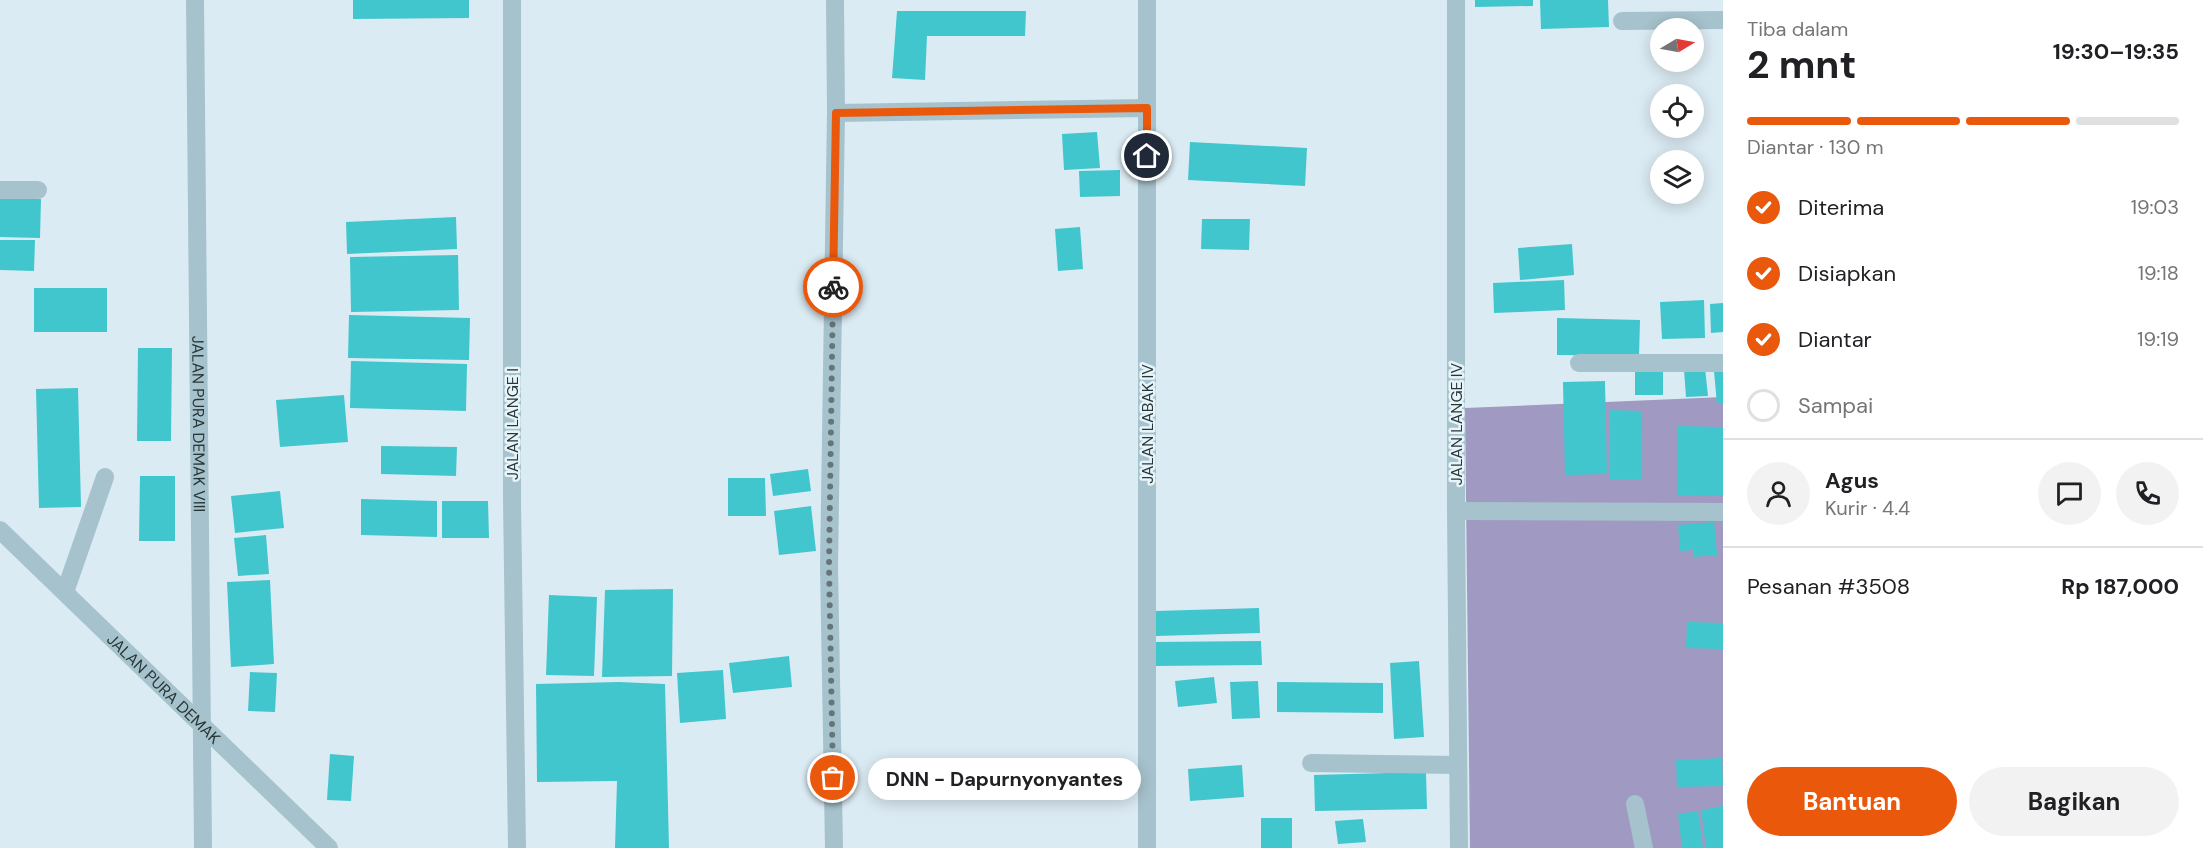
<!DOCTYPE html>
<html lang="id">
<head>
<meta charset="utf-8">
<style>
  :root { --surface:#fff; --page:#f2f2f2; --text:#202124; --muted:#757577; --line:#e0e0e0; --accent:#ea580c }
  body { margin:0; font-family:"DM Sans",sans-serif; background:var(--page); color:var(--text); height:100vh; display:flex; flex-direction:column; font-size:22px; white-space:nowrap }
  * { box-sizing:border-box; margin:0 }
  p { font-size:20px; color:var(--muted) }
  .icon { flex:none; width:33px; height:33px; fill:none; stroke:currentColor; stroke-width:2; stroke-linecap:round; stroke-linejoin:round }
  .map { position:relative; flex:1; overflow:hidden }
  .sheet { display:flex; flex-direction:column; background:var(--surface); width:480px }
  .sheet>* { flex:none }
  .needle { width:39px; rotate:80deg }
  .buttons { position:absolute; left:1650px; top:18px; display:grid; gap:12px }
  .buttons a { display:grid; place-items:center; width:54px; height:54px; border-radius:50%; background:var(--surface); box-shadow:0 3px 15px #0003; font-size:30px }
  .pin { position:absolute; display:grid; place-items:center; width:51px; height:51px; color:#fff; margin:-26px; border:3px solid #fff; border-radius:50%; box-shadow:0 2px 6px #0007 }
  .courier { position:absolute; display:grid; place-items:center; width:60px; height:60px; margin:-30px; border:4px solid #ea580c; border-radius:50%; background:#fff; color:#222; box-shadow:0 2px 8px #0007 }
  .bubble { position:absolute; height:42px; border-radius:21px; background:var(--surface); box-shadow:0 3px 15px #0003; font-size:20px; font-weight:700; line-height:42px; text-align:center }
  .overview em { font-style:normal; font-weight:700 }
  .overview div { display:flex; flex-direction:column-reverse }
  .overview { display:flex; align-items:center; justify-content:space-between; height:102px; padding:0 24px }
  h1 { font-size:39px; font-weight:700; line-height:45px }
  .bar { display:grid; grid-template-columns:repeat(4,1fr); gap:9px 6px; align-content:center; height:72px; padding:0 24px }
  .bar i { height:8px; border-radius:4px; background:var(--line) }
  .bar .current { background:var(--accent) }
  .bar p { grid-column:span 4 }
  .line { display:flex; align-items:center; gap:15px; padding:0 24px; border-top:2px solid var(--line) }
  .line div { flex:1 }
  .round { display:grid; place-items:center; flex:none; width:63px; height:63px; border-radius:32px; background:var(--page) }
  ol { padding:0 24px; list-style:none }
  li { display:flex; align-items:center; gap:18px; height:66px }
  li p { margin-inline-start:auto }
  li .icon { padding:6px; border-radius:50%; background:var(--accent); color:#fff; stroke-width:4 }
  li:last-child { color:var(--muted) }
  li i { width:33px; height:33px; border:3px solid var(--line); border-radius:50% }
  .button { display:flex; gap:12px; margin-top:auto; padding:12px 24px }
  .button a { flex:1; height:69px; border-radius:36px; background:var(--accent); color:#fff; font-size:24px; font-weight:700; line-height:69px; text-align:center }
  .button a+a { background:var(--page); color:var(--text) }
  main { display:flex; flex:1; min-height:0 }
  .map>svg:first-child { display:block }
</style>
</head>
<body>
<main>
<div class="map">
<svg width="1723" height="848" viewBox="0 0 1723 848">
  <rect width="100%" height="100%" fill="#dbebf3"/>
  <polygon fill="#a09ac3" points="1723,397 1723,848 1470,848 1465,408"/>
  <g fill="#40c6cc">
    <polygon points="353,0 469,0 469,18 353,19"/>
    <polygon points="1475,0 1533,0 1533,6 1475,7"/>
    <polygon points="1540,0 1608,0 1609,27 1541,29"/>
    <polygon points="897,11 1026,11 1025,36 927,36 925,80 892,78"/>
    <polygon points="1097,132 1100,168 1064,170 1062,134"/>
    <polygon points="1190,142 1307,148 1305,186 1188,180"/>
    <polygon points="1120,170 1120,196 1080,197 1079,171"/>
    <polygon points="0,198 41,199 40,238 0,237"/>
    <polygon points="456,217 457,249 347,254 346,222"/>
    <polygon points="1202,219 1250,219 1249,250 1201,249"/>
    <polygon points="1080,227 1083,269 1058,271 1055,229"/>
    <polygon points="0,240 35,240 34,271 0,270"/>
    <polygon points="1572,244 1574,275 1520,280 1518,248"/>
    <polygon points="458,255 459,310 351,312 350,257"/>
    <polygon points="1564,280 1565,310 1494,313 1493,283"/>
    <rect x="34" y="288" width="73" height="44"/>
    <polygon points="1704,300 1705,338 1662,339 1660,302"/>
    <polygon points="1723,303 1723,332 1711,333 1710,304"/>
    <polygon points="349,315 470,318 469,360 348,358"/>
    <polygon points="1557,318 1640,320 1639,356 1557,355"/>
    <polygon points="138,348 172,348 171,441 137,441"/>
    <polygon points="351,361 467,364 466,411 350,408"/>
    <polygon points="1705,368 1708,396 1686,397 1684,370"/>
    <polygon points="1663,370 1663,395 1635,395 1635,371"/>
    <polygon points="1723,370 1723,403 1717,404 1714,371"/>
    <polygon points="1605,381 1607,474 1565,475 1563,382"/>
    <polygon points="78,388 81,507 39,508 36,389"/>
    <polygon points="344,395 348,442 280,447 276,400"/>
    <polygon points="1610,410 1642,411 1641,479 1609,479"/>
    <polygon points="1678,426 1723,427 1723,496 1677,495"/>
    <polygon points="381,446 457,447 456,476 381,474"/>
    <polygon points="808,469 811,491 773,496 770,474"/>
    <polygon points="140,476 175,476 175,541 139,541"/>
    <polygon points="728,478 765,478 766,516 728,516"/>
    <polygon points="280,491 284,528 235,533 231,496"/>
    <polygon points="361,499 437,501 437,537 361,535"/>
    <polygon points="442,501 488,501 489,538 442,538"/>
    <polygon points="811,506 816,551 779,555 774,511"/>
    <polygon points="1714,522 1717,555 1693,557 1693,550 1680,551 1678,525"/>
    <polygon points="266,535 269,574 238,576 234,538"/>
    <polygon points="270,580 274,664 231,667 227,582"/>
    <polygon points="673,589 672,676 602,677 605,590"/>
    <polygon points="549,595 597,597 594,676 546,675"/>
    <polygon points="1259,608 1260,633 1156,636 1155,611"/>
    <polygon points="1687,622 1723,623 1723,649 1686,648"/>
    <polygon points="1261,641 1262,665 1153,666 1153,642"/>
    <polygon points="789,656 792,687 733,693 729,663"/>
    <polygon points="1419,661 1424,737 1394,739 1390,663"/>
    <polygon points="723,670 726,719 680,723 677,673"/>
    <polygon points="250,672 277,673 275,712 248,711"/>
    <polygon points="1214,677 1217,703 1178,707 1175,681"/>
    <polygon points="1258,681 1260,718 1232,719 1230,682"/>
    <polygon points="619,682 665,684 669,848 615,848 617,781 537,782 536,684"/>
    <polygon points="1277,682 1383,683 1383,713 1277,712"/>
    <polygon points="330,754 354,756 351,801 327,800"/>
    <polygon points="1722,758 1723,786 1677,787 1676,760"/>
    <polygon points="1242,765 1244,797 1190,801 1188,769"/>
    <polygon points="1426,772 1427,809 1315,811 1314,775"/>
    <polygon points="1723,806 1723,848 1706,848 1701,810"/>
    <polygon points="1698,811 1703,848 1682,848 1678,814"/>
    <rect x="1261" y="818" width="31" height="30"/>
    <polygon points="1363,819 1366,842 1338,844 1335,821"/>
  </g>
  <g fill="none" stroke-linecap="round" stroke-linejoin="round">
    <g stroke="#a6c2cc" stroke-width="18">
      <path id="s1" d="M195,0L203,848"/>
      <polyline points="512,0 512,501 517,848"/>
      <polyline points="1456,0 1456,511 1459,848"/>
      <polyline points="1622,21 1723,20"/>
      <polyline points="836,113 1147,108"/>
      <polyline points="0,190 38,190"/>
      <polyline points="1579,363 1723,363"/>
      <polyline points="1456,511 1723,512"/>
      <path id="s2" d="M0,530L329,848"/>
      <polyline points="65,592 105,477"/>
      <polyline points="1311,763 1458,765"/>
      <polyline points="1635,804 1644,848"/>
      <polyline points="834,848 829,566 836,113 835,0"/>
      <polyline points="1147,848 1147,0"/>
    </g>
  </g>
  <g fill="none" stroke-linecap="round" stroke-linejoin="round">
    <polyline stroke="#667579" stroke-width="6" stroke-dasharray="0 10.8" points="833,778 829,566 833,287"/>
    <polyline stroke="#ea580c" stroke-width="8" points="833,287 836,113 1147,108 1147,156"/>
  </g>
  <g text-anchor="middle" stroke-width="5" stroke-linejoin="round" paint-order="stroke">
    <g font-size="16" fill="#273637" stroke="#e7f4fa">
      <text dy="6" stroke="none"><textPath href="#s1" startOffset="424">JALAN PURA DEMAK VIII</textPath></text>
      <text transform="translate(512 424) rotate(-90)" y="6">JALAN LANGE I</text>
      <text transform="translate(1147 424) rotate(-90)" y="6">JALAN LABAK IV</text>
      <text transform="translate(1456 424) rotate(-90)" y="6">JALAN LANGE IV</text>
      <text dy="6" stroke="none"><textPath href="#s2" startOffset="228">JALAN PURA DEMAK</textPath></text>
    </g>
  </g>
</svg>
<div class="buttons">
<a><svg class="needle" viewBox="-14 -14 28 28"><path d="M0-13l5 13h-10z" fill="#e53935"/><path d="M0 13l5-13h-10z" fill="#757577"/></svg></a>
<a><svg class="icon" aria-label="locate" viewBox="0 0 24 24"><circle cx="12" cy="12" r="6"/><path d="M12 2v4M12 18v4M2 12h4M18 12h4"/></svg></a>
<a><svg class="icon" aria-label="layers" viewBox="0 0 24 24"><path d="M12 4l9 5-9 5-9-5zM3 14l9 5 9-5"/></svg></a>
</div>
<div class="pin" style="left:833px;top:778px;background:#ea580c"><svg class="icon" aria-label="bag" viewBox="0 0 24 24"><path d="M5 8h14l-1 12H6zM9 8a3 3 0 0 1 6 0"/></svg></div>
<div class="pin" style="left:1147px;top:156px;background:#1f2937"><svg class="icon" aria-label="home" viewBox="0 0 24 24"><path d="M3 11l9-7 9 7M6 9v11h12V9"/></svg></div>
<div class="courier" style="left:833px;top:287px"><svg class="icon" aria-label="bike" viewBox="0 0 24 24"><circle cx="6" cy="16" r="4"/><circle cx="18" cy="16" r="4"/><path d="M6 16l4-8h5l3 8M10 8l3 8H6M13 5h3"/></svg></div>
<div class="bubble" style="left:868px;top:758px;width:273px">DNN - Dapurnyonyantes</div>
</div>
<section class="sheet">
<div class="overview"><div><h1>2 mnt</h1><p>Tiba dalam</p></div><em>19:30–19:35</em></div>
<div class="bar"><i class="current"></i><i class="current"></i><i class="current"></i><i></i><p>Diantar · 130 m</p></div>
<ol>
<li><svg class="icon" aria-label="check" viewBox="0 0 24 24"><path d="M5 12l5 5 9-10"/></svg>Diterima<p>19:03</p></li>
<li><svg class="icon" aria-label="check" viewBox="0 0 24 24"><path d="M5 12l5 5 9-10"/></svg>Disiapkan<p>19:18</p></li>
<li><svg class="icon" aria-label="check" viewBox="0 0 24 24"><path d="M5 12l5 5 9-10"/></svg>Diantar<p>19:19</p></li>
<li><i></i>Sampai</li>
</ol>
<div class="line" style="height:108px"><a class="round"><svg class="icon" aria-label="person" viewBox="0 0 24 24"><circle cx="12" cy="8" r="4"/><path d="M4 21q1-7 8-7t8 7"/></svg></a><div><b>Agus</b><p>Kurir · 4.4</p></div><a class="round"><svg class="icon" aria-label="chat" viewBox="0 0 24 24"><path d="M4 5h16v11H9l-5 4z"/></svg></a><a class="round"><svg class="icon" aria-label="phone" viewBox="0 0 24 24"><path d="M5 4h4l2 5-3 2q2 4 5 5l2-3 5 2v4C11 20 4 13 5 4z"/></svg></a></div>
<div class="line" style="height:78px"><div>Pesanan #3508</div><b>Rp 187,000</b></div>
<div class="button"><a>Bantuan</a><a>Bagikan</a></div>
</section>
</main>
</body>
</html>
